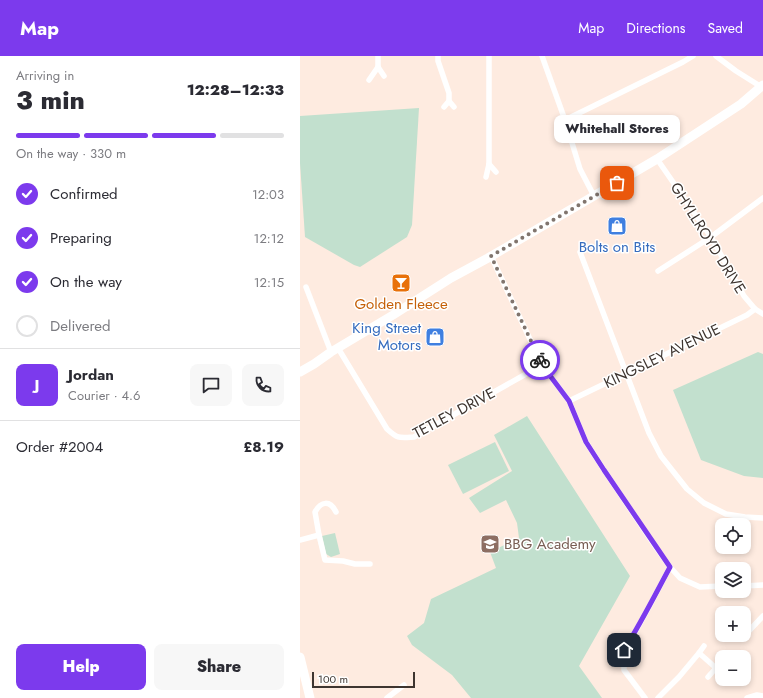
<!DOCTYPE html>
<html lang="en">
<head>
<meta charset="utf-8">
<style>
  :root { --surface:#fff; --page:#f7f7f7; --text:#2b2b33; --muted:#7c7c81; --line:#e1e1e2; --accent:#7c3aed }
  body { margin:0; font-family:Jost,sans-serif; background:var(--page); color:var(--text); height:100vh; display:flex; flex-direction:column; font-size:15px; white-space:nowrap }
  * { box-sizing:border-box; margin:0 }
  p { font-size:13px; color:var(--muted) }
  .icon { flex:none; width:22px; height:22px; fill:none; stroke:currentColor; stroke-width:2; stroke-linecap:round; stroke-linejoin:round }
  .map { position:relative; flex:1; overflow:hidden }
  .details { display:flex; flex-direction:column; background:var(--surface); width:300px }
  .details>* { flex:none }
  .controls { position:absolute; left:415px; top:462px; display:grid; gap:8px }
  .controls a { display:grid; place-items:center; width:36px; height:36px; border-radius:8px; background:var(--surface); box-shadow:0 2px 6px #0003; font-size:20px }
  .scale { position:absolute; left:12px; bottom:10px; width:103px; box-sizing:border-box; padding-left:4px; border:2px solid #3e3530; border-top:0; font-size:11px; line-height:14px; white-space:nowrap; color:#3e3530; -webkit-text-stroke:3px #fff; paint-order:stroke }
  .pin { position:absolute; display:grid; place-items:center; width:34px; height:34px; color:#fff; margin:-17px; border-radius:8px; box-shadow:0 2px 6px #0006 }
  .courier { position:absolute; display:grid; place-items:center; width:40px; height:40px; margin:-20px; border:3px solid #7c3aed; border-radius:50%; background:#fff; color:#222; box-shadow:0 1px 5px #0007 }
  .bubble { position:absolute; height:28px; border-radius:8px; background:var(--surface); box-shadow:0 2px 6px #0003; font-size:13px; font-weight:800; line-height:28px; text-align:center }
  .headline em { font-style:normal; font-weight:800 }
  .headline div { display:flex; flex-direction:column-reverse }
  .headline { display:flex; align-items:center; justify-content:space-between; height:68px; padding:0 16px }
  h1 { font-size:26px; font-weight:800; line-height:30px }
  .bar { display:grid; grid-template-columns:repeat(4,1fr); gap:6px 4px; align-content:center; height:48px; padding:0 16px }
  .bar i { height:5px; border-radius:3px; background:var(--line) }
  .bar .current { background:var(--accent) }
  .bar p { grid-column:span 4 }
  .line { display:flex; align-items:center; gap:10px; padding:0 16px; border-top:1px solid var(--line) }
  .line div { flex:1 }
  .round { display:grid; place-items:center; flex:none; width:42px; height:42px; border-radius:8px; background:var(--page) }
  ol { padding:0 16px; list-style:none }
  li { display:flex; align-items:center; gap:12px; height:44px }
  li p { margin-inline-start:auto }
  li .icon { padding:4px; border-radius:50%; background:var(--accent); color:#fff; stroke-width:4 }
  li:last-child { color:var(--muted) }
  li i { width:22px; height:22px; border:2px solid var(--line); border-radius:50% }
  .primary-button { display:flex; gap:8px; margin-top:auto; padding:8px 16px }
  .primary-button a { flex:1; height:46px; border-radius:8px; background:var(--accent); color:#fff; font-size:16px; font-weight:800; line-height:46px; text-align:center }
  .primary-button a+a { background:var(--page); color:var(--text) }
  header { display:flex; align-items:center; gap:24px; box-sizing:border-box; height:56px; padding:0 20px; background:var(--accent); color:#fff }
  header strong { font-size:19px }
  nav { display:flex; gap:22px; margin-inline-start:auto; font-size:14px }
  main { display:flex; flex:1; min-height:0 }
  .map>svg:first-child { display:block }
</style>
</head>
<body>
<header>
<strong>Map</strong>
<nav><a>Map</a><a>Directions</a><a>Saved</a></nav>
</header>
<main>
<section class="details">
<div class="headline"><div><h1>3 min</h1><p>Arriving in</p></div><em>12:28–12:33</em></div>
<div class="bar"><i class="current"></i><i class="current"></i><i class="current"></i><i></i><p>On the way · 330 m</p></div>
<ol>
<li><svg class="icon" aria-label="check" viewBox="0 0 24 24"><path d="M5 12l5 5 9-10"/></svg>Confirmed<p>12:03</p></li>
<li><svg class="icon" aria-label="check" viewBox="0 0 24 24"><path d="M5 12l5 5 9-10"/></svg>Preparing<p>12:12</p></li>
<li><svg class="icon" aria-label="check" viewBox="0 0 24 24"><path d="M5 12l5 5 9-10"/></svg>On the way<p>12:15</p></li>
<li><i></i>Delivered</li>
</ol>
<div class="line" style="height:72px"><b class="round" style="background:var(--accent);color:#fff">J</b><div><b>Jordan</b><p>Courier · 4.6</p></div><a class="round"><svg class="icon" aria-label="chat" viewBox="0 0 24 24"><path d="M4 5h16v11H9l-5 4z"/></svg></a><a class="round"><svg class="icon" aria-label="phone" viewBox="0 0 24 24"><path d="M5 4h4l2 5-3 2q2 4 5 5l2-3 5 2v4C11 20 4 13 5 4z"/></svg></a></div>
<div class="line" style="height:52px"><div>Order #2004</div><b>£8.19</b></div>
<div class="primary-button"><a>Help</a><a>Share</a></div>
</section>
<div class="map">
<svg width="463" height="642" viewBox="0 0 463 642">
  <rect width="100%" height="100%" fill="#feebe0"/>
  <g fill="#c2e0ce">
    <polygon points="119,52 112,169 107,181 60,211 54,209 5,181 0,107 0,60"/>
    <polygon points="458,296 463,298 463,422 444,420 401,404 373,334"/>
    <polygon points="227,360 330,520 279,610 302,642 171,642 152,619 112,589 107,580 124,567 131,543 196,512 190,496 219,482 217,467 206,444 180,457 169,442 212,415 194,379"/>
    <polygon points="195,386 209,415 163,438 148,409"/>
    <polygon points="35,477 40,498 31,501 26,498 22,480"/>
  </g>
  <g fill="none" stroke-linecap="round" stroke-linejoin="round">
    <g stroke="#fff" stroke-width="5.5">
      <polyline points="138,0 138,5 149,37 149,45 154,51"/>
      <polyline points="242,0 265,64 280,113 294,140"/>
      <polyline points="416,0 436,15 463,32"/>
      <polyline points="78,11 84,20"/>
      <polyline points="69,24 78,11 78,0"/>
      <polyline points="144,51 149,45"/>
      <polyline points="265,64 383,6 393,0"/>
      <polyline points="357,103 411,181 444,240 455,253 463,258"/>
      <polyline points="189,108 196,116"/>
      <polyline points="186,121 189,108 189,0"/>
      <polyline points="280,196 349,377 361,400 387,433 404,447 426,458 445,461 463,462"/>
      <polyline points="191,200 242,309 269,345 286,386 304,414 357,493 370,511 380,522 400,531 422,530"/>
      <polyline points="358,215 411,181 463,142"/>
      <polyline points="6,231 31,296"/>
      <path d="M38,292L87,373C98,383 99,382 114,381L242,309"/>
      <polyline points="269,345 447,259 455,253"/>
      <polyline points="19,479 25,504 43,505 55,508 70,508"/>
      <path d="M0,484L19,479L15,456C21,445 30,444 36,456"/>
      <polyline points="444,530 463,529"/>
      <polyline points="446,578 463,560"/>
      <polyline points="399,597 404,590"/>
      <polyline points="87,642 104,629"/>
      <polyline points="345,642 324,614 324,594 338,571 349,551 370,511"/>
      <polyline points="358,642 379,621 399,597 416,612 408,621"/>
      <polyline points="447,642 457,639 463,640"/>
    </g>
    <g stroke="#fff" stroke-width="9">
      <polyline points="0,316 14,308 31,296 93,259 151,222 188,202 357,103 441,48 463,29"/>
      <polyline points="0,601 10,642"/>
    </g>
  </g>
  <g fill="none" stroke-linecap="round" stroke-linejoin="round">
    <polyline stroke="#81756e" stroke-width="4" stroke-dasharray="0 7.2" points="240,304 191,200 317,127"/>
    <path stroke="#7c3aed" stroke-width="5" d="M240,304L242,309L269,345L286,386L304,414L370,511C355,539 341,567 324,594"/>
  </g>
  <defs>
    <g id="shop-square" transform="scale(1)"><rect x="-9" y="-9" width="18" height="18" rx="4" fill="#3f7fe0" stroke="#fff"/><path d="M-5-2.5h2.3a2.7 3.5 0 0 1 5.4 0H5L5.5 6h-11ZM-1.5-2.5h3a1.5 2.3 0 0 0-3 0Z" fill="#fff"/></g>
    <g id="bar-square" transform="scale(1)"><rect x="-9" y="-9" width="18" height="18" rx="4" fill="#e8710a" stroke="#fff"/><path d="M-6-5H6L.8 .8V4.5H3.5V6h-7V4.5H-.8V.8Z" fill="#fff"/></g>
    <g id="school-square" transform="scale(1)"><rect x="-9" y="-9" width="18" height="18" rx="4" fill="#8d6e63" stroke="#fff"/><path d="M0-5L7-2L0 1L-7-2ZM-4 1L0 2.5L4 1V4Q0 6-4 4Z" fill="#fff"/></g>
  </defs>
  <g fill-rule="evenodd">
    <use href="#shop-square" x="317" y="170"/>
    <use href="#bar-square" x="101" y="227"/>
    <use href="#shop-square" x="135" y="281"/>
    <use href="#school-square" x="190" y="488"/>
  </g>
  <g text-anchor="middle" stroke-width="3" stroke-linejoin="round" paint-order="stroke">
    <g font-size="15" fill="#3e3530" stroke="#fff">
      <text transform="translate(408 182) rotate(58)" y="5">GHYLLROYD DRIVE</text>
      <text transform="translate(362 300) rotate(-26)" y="5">KINGSLEY AVENUE</text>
      <text transform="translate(154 357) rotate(-28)" y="5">TETLEY DRIVE</text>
    </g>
    <g font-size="15" fill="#366cbe" stroke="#fff">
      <text x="317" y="196">Bolts on Bits</text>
      <text x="121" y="277" text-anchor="end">King Street<tspan x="121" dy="17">Motors</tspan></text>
    </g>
    <g font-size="15" fill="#c56008" stroke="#fff">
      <text x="101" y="253">Golden Fleece</text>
    </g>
    <g font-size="15" fill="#785e54" stroke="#fff" text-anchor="start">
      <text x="204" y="493">BBG Academy</text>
    </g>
  </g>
</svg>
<div class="controls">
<a><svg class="icon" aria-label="locate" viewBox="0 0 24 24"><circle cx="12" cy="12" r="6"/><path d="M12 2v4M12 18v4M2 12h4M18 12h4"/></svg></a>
<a><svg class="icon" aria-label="layers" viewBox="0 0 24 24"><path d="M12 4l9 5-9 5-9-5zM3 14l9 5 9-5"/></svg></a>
<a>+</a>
<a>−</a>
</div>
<div class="scale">100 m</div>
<div class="pin" style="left:317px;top:127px;background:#ea580c"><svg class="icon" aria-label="bag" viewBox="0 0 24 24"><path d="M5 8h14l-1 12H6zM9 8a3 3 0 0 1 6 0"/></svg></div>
<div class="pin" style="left:324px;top:594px;background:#1f2937"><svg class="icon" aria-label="home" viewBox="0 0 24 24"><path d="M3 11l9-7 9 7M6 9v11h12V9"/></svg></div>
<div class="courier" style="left:240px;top:304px"><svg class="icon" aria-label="bike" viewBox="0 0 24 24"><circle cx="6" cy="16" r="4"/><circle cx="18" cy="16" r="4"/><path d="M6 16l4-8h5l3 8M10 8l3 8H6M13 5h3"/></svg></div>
<div class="bubble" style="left:254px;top:59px;width:126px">Whitehall Stores</div>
</div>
</main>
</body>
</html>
